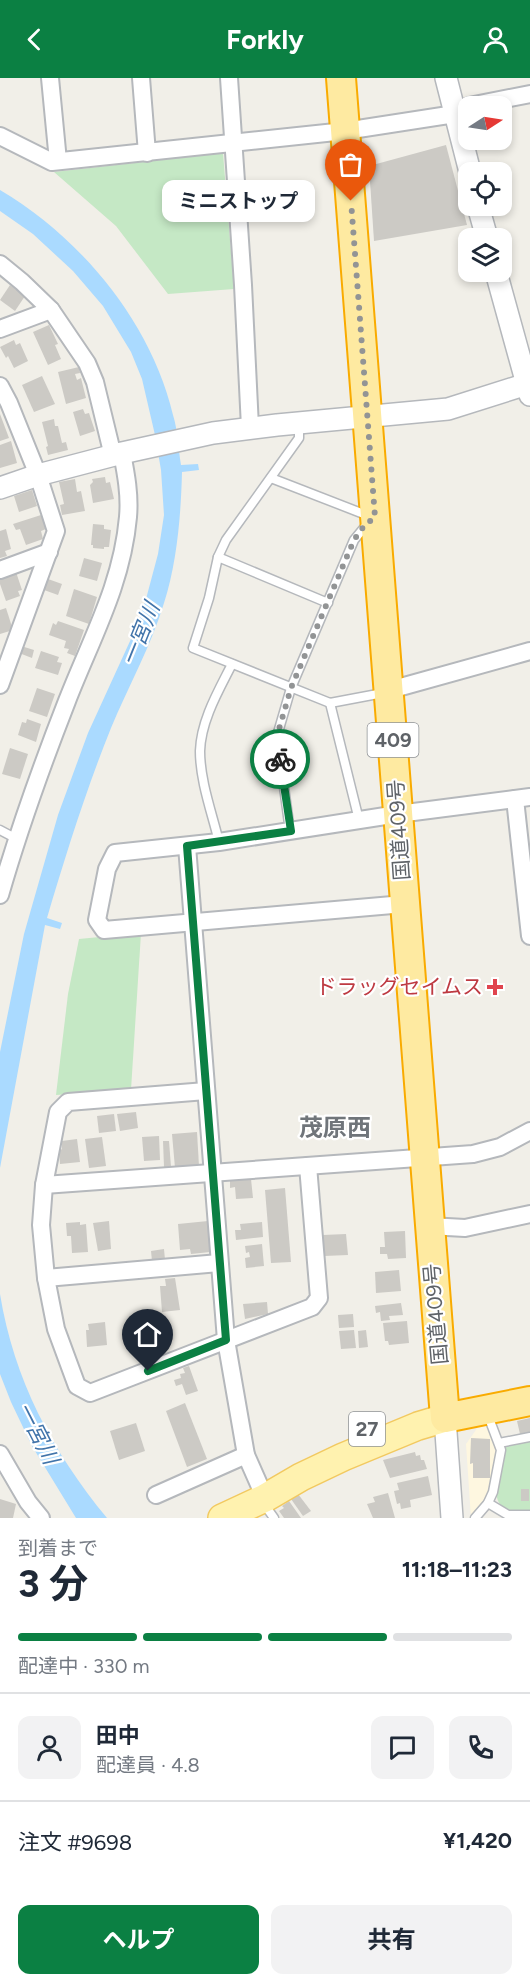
<!DOCTYPE html>
<html lang="ja">
<head>
<meta charset="utf-8">
<style>
  :root { --surface:#fff; --page:#f2f2f3; --text:#1f2937; --muted:#747a83; --line:#e0e1e3; --accent:#0b8043 }
  body { margin:0; font-family:Figtree,"Noto Sans JP",sans-serif; background:var(--page); color:var(--text); height:100vh; display:flex; flex-direction:column; font-size:22px; white-space:nowrap }
  * { box-sizing:border-box; margin:0 }
  p { font-size:20px; color:var(--muted) }
  .icon { flex:none; width:33px; height:33px; fill:none; stroke:currentColor; stroke-width:2; stroke-linecap:round; stroke-linejoin:round }
  .map { position:relative; height:1440px; overflow:hidden }
  .side { display:flex; flex-direction:column; background:var(--surface); flex:1 }
  .side>* { flex:none }
  .needle { width:39px; rotate:78deg }
  .controls { position:absolute; left:458px; top:18px; display:grid; gap:12px }
  .controls a { display:grid; place-items:center; width:54px; height:54px; border-radius:12px; background:var(--surface); box-shadow:0 3px 9px #0003; font-size:30px }
  .pin { position:absolute; display:grid; place-items:center; width:51px; height:51px; color:#fff; margin:-62px -26px; border-radius:50% 50% 50% 0; rotate:-45deg; box-shadow:0 0 6px #0007 }
  .pin .icon { rotate:45deg }
  .courier { position:absolute; display:grid; place-items:center; width:60px; height:60px; margin:-30px; border:4px solid #0b8043; border-radius:50%; background:#fff; color:#222; box-shadow:0 2px 8px #0007 }
  .bubble { position:absolute; height:42px; border-radius:12px; background:var(--surface); box-shadow:0 3px 9px #0003; font-size:20px; font-weight:700; line-height:42px; text-align:center }
  .overview em { font-style:normal; font-weight:700 }
  .overview div { display:flex; flex-direction:column-reverse }
  .overview { display:flex; align-items:center; justify-content:space-between; height:102px; padding:0 18px }
  h1 { font-size:39px; font-weight:700; line-height:45px }
  .bar { display:grid; grid-template-columns:repeat(4,1fr); gap:9px 6px; align-content:center; height:72px; padding:0 18px }
  .bar i { height:8px; border-radius:4px; background:var(--line) }
  .bar .on { background:var(--accent) }
  .bar p { grid-column:span 4 }
  .line { display:flex; align-items:center; gap:15px; padding:0 18px; border-top:2px solid var(--line) }
  .line div { flex:1 }
  .round { display:grid; place-items:center; flex:none; width:63px; height:63px; border-radius:12px; background:var(--page) }
  .primary-button { display:flex; gap:12px; margin-top:auto; padding:12px 18px }
  .primary-button a { flex:1; height:69px; border-radius:12px; background:var(--accent); color:#fff; font-size:24px; font-weight:700; line-height:69px; text-align:center }
  .primary-button a+a { background:var(--page); color:var(--text) }
  header { display:flex; justify-content:space-between; align-items:center; height:78px; padding:0 18px; background:var(--accent); color:#fff; font-size:27px; font-weight:700 }
  .map>svg:first-child { display:block }
</style>
</head>
<body>
<header><svg class="icon" aria-label="back" viewBox="0 0 24 24"><path d="M15 5l-7 7 7 7"/></svg>Forkly<svg class="icon" aria-label="person" viewBox="0 0 24 24"><circle cx="12" cy="8" r="4"/><path d="M4 21q1-7 8-7t8 7"/></svg></header>
<div class="map">
<svg width="530" height="1440" viewBox="0 0 530 1440">
  <rect width="100%" height="100%" fill="#f1efe8"/>
  <polygon fill="#fef7e0" points="488,1347 497,1371 489,1413 481,1429 471,1440 466,1366 478,1349"/>
  <g fill="#c5e8c5">
    <polygon points="223,75 234,211 168,216 116,148 54,94"/>
    <polygon points="141,855 131,1012 56,1017 68,916 79,861"/>
    <path d="M530,1362V1434C513,1434 498,1435 496,1414L505,1371L507,1367Z"/>
  </g>
  <g fill="#aadaff">
    <path d="M0,112C81,160 151,244 173,337C178,353 178,370 181,387L198,386L199,392L182,394C181,436 177,485 164,525C151,568 128,609 111,650C86,712 66,776 47,840L62,845L60,851L45,847L0,1090V974L24,856L58,737L88,655L136,550L146,521L158,476L164,437L161,392L155,357L142,301L131,274L103,228L73,193L33,156L0,133Z"/>
    <path d="M0,1216C14,1302 52,1373 107,1440H76L32,1368L11,1324L0,1296Z"/>
  </g>
  <g fill="#cccac5">
    <polygon points="446,67 467,147 374,163 369,88"/>
    <polygon points="10,207 25,218 15,233 0,222"/>
    <polygon points="49,247 58,266 55,267 61,281 48,287 33,254"/>
    <polygon points="14,262 16,267 20,265 28,283 14,290 8,278 6,280 0,269"/>
    <polygon points="79,289 80,295 75,296 77,302 81,300 86,320 66,326 58,294"/>
    <polygon points="42,298 55,326 34,334 22,307"/>
    <polygon points="83,331 85,336 89,335 95,353 80,358 73,334"/>
    <polygon points="0,336 9,360 0,363"/>
    <polygon points="54,341 55,348 58,348 62,365 66,364 68,372 48,377 46,369 48,368 42,344"/>
    <polygon points="11,363 17,385 0,390 0,367"/>
    <polygon points="105,399 106,405 110,404 114,421 93,425 90,407 93,404 92,401"/>
    <polygon points="75,401 77,414 81,413 85,433 62,437 60,427 64,426 59,404"/>
    <polygon points="32,412 37,428 19,434 14,418"/>
    <polygon points="41,437 46,451 41,453 43,461 26,467 20,451 16,452 13,446"/>
    <polygon points="93,446 104,447 104,451 111,452 109,469 104,469 104,471 93,470 93,467 91,467"/>
    <polygon points="6,451 11,471 5,473 7,478 0,480 0,453"/>
    <polygon points="84,480 102,485 97,503 79,498"/>
    <polygon points="16,494 22,512 18,513 20,518 6,523 0,506 0,499"/>
    <polygon points="48,501 62,506 58,517 44,512"/>
    <polygon points="74,511 97,519 89,546 66,538"/>
    <polygon points="6,530 13,552 0,556 0,532"/>
    <polygon points="58,543 84,552 75,578 67,575 69,571 64,570 66,563 49,557 53,545 56,547"/>
    <polygon points="21,568 34,572 32,580 19,575"/>
    <polygon points="41,573 59,579 57,584 62,585 58,597 35,590"/>
    <polygon points="37,610 55,616 47,639 29,633"/>
    <polygon points="27,641 41,646 36,664 18,657 22,644 26,645"/>
    <polygon points="10,670 28,676 20,701 2,696"/>
    <polygon points="136,1034 138,1050 120,1053 117,1036"/>
    <polygon points="114,1036 116,1053 99,1055 97,1038"/>
    <polygon points="197,1054 199,1088 175,1090 172,1056"/>
    <polygon points="159,1058 160,1082 144,1083 142,1059"/>
    <polygon points="102,1059 106,1088 89,1090 85,1061"/>
    <polygon points="77,1061 80,1084 60,1086 59,1073 62,1071 62,1063"/>
    <polygon points="163,1063 169,1063 171,1089 164,1089"/>
    <polygon points="251,1101 253,1120 236,1121 235,1109 230,1110 230,1103"/>
    <polygon points="285,1110 291,1184 271,1185 265,1112"/>
    <polygon points="109,1143 111,1171 98,1173 93,1145"/>
    <polygon points="208,1143 210,1174 191,1176 190,1171 180,1172 178,1146"/>
    <polygon points="80,1144 80,1147 86,1146 88,1174 72,1175 71,1158 67,1158 66,1145"/>
    <polygon points="262,1144 263,1159 236,1162 235,1152 241,1152 240,1146"/>
    <polygon points="405,1153 406,1180 388,1181 387,1176 380,1176 380,1169 385,1169 384,1154"/>
    <polygon points="346,1156 348,1177 324,1178 323,1157"/>
    <polygon points="262,1166 264,1188 246,1190 245,1180 250,1179 249,1174 246,1175 245,1168"/>
    <polygon points="164,1171 165,1182 152,1183 151,1173"/>
    <polygon points="399,1192 401,1213 376,1215 375,1194"/>
    <polygon points="175,1200 180,1232 162,1234 160,1208 166,1208 165,1201"/>
    <polygon points="267,1224 268,1236 245,1241 243,1226"/>
    <polygon points="401,1225 403,1237 389,1238 390,1242 381,1243 380,1234 376,1235 375,1228"/>
    <polygon points="353,1236 354,1249 339,1250 338,1237"/>
    <polygon points="407,1243 409,1265 389,1267 388,1263 385,1263 383,1245"/>
    <polygon points="105,1244 107,1267 87,1269 86,1252 89,1252 88,1246"/>
    <polygon points="354,1252 356,1270 341,1271 339,1253"/>
    <polygon points="366,1252 368,1269 359,1270 358,1253"/>
    <polygon points="189,1288 198,1313 186,1317 182,1306 176,1308 174,1302 181,1300 180,1296 185,1295 183,1290"/>
    <polygon points="185,1325 207,1381 187,1389 166,1333"/>
    <polygon points="530,1340 530,1354 520,1356 517,1343"/>
    <polygon points="136,1345 145,1373 119,1382 110,1353"/>
    <polygon points="471,1360 490,1361 490,1400 473,1400 473,1385 470,1386"/>
    <polygon points="415,1374 416,1378 420,1377 421,1382 424,1382 427,1391 390,1400 383,1382"/>
    <polygon points="428,1398 432,1417 410,1422 411,1429 401,1431 400,1425 397,1426 394,1413 399,1412 397,1405"/>
    <rect x="521" y="1411" width="8" height="12"/>
    <polygon points="388,1415 395,1440 373,1440 367,1426 375,1424 373,1419"/>
    <polygon points="298,1416 311,1433 303,1438 291,1421"/>
    <polygon points="0,1421 16,1426 13,1440 0,1440"/>
    <polygon points="289,1423 301,1440 284,1440 279,1433 284,1430 282,1428"/>
  </g>
  <g fill="none" stroke-linecap="round" stroke-linejoin="round">
    <g stroke="#b5b8bc" stroke-width="11">
      <g id="service">
        <polyline points="299,345 299,360 226,462 218,479 209,520 193,570 330,625 383,615"/>
        <polyline points="271,400 369,438"/>
        <polyline points="218,479 328,525"/>
        <polyline points="330,625 359,742"/>
        <polyline points="0,752 17,761"/>
        <polyline points="290,753 277,658 291,610 354,462 368,445"/>
        <path d="M219,764C212,735 200,703 200,673C201,642 219,612 232,586"/>
        <polyline points="499,1365 530,1359"/>
        <polyline points="488,1425 508,1437 530,1437"/>
        <polyline points="264,1426 274,1440"/>
        <polyline points="475,1440 488,1425 493,1414 501,1372 487,1335"/>
      </g>
    </g>
    <g stroke="#b5b8bc" stroke-width="20">
      <g id="minor">
        <polyline points="50,0 58,83"/>
        <polyline points="141,0 147,75"/>
        <polyline points="229,0 243,207 250,349"/>
        <polyline points="469,28 530,16"/>
        <polyline points="0,58 52,84 345,53 455,36 468,29"/>
        <polyline points="0,186 22,204 51,232 87,285 95,304 113,378"/>
        <polyline points="0,251 51,232"/>
        <polyline points="0,308 9,325 38,397 56,453 0,607"/>
        <polyline points="0,492 49,474"/>
        <polyline points="390,612 530,573"/>
        <polyline points="515,721 530,858"/>
        <polyline points="187,768 226,1262 246,1377 265,1420"/>
        <path d="M0,817C19,751 42,687 67,623C91,561 122,507 128,439C130,417 126,396 122,375"/>
        <polyline points="404,826 104,852 97,842 107,791 115,775 219,764 398,736 530,719"/>
        <polyline points="206,1013 68,1024 58,1034 44,1107 41,1147 46,1200 56,1251 77,1308 90,1315 312,1229 319,1220 308,1088"/>
        <polyline points="44,1107 473,1076 500,1069 530,1053"/>
        <polyline points="429,1148 465,1150 530,1136"/>
        <polyline points="46,1200 219,1185"/>
        <polyline points="0,1376 28,1424 41,1440"/>
        <polyline points="156,1417 246,1377"/>
      </g>
    </g>
    <g stroke="#b5b8bc" stroke-width="24">
      <g id="tertiary">
        <polyline points="446,0 470,94"/>
        <polyline points="478,128 487,160"/>
        <polyline points="496,194 530,317"/>
        <polyline points="0,410 38,397 122,375 213,355 277,347 448,331 527,306"/>
        <polyline points="445,1340 452,1440"/>
      </g>
    </g>
    <g stroke="#f2c960" stroke-width="30">
      <polyline id="primary" points="222,1440 265,1420 301,1399 343,1379 418,1348 445,1340"/>
    </g>
    <g stroke="#f9ab00" stroke-width="32">
      <polyline id="trunk" points="341,0 445,1340 530,1323"/>
    </g>
    <use href="#service" stroke="#fff" stroke-width="8"/>
    <use href="#minor" stroke="#fff" stroke-width="16"/>
    <use href="#tertiary" stroke="#fff" stroke-width="21"/>
    <use href="#primary" stroke="#fff2af" stroke-width="27"/>
    <use href="#trunk" stroke="#feeaa1" stroke-width="28"/>
  </g>
  <g fill="none" stroke-linecap="round" stroke-linejoin="round">
    <polyline stroke="#929495" stroke-width="6" stroke-dasharray="0 10.8" points="280,681 277,658 291,610 354,462 364,448 375,439 351,123"/>
    <polyline stroke="#0b8043" stroke-width="8" points="148,1293 226,1262 187,768 291,753 280,681"/>
  </g>
  <path fill="#e0444e" stroke="#fff" stroke-width="2" d="M492 900h6v6h6v6h-6v6h-6v-6h-6v-6h6z"/>
  <g text-anchor="middle" stroke-width="4.5" stroke-linejoin="round" paint-order="stroke">
    <g fill="#fff" stroke="#8f9295" stroke-width="1.5">
      <rect x="367.5" y="645" width="51" height="34" rx="4.5"/>
      <rect x="349" y="1334" width="36" height="34" rx="4.5"/>
    </g>
    <g font-size="20" font-weight="bold" fill="#5f6368">
      <text x="393" y="669">409</text>
      <text x="367" y="1358">27</text>
    </g>
    <g font-size="21" fill="#5f6368" stroke="#fff">
      <text transform="translate(399 752) rotate(-94)" y="7">国道409号</text>
      <text transform="translate(436 1236) rotate(-95)" y="7">国道409号</text>
    </g>
    <g font-size="21" fill="#be3a42" stroke="#fff" text-anchor="end">
      <text x="483" y="916">ドラッグセイムス</text>
    </g>
    <g font-size="22" font-style="italic" fill="#4174aa" stroke="#fff">
      <text transform="translate(140 556) rotate(-68)" y="8">一宮川</text>
      <text transform="translate(38 1355) rotate(63)" y="8">一宮川</text>
    </g>
    <g font-size="24" font-weight="bold" fill="#70757a" stroke="#fff">
      <text x="335" y="1058">茂原西</text>
    </g>
  </g>
</svg>
<div class="controls">
<a><svg class="needle" viewBox="-14 -14 28 28"><path d="M0-13l5 13h-10z" fill="#e53935"/><path d="M0 13l5-13h-10z" fill="#747a83"/></svg></a>
<a><svg class="icon" aria-label="locate" viewBox="0 0 24 24"><circle cx="12" cy="12" r="6"/><path d="M12 2v4M12 18v4M2 12h4M18 12h4"/></svg></a>
<a><svg class="icon" aria-label="layers" viewBox="0 0 24 24"><path d="M12 4l9 5-9 5-9-5zM3 14l9 5 9-5"/></svg></a>
</div>
<div class="pin" style="left:351px;top:123px;background:#ea580c"><svg class="icon" aria-label="bag" viewBox="0 0 24 24"><path d="M5 8h14l-1 12H6zM9 8a3 3 0 0 1 6 0"/></svg></div>
<div class="pin" style="left:148px;top:1293px;background:#1f2937"><svg class="icon" aria-label="home" viewBox="0 0 24 24"><path d="M3 11l9-7 9 7M6 9v11h12V9"/></svg></div>
<div class="courier" style="left:280px;top:681px"><svg class="icon" aria-label="bike" viewBox="0 0 24 24"><circle cx="6" cy="16" r="4"/><circle cx="18" cy="16" r="4"/><path d="M6 16l4-8h5l3 8M10 8l3 8H6M13 5h3"/></svg></div>
<div class="bubble" style="left:162px;top:102px;width:153px">ミニストップ</div>
</div>
<section class="side">
<div class="overview"><div><h1>3 分</h1><p>到着まで</p></div><em>11:18–11:23</em></div>
<div class="bar"><i class="on"></i><i class="on"></i><i class="on"></i><i></i><p>配達中 · 330 m</p></div>
<div class="line" style="height:108px"><a class="round"><svg class="icon" aria-label="person" viewBox="0 0 24 24"><circle cx="12" cy="8" r="4"/><path d="M4 21q1-7 8-7t8 7"/></svg></a><div><b>田中</b><p>配達員 · 4.8</p></div><a class="round"><svg class="icon" aria-label="chat" viewBox="0 0 24 24"><path d="M4 5h16v11H9l-5 4z"/></svg></a><a class="round"><svg class="icon" aria-label="phone" viewBox="0 0 24 24"><path d="M5 4h4l2 5-3 2q2 4 5 5l2-3 5 2v4C11 20 4 13 5 4z"/></svg></a></div>
<div class="line" style="height:78px"><div>注文 #9698</div><b>¥1,420</b></div>
<div class="primary-button"><a>ヘルプ</a><a>共有</a></div>
</section>
</body>
</html>
